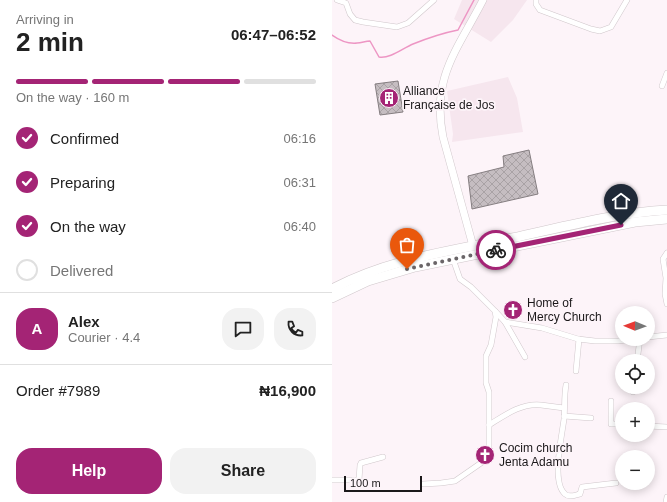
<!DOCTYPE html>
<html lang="en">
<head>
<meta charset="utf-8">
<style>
  :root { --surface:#fff; --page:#f2f2f2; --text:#222; --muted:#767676; --line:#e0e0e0; --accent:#a42475 }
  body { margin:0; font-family:Helvetica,sans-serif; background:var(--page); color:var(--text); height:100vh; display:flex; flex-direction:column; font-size:15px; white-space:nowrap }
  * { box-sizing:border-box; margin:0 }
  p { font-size:13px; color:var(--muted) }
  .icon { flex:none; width:22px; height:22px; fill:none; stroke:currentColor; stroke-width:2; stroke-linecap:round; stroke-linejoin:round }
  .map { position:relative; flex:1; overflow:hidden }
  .side { display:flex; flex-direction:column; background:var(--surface); width:332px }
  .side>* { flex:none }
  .needle { width:26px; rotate:271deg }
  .tools { position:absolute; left:283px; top:306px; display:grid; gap:8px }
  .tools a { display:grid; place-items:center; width:40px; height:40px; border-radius:50%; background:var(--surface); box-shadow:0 2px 10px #0003; font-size:20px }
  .scale { position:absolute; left:12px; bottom:10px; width:78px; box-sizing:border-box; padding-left:4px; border:2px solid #1b181a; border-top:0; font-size:11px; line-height:14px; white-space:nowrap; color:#1b181a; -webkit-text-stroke:3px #fdf4f9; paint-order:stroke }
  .pin { position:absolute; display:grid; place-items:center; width:34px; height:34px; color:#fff; margin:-41px -17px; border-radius:50% 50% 50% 0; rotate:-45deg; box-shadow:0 0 4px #0007 }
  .pin .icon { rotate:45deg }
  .courier { position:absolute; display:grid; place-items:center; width:40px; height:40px; margin:-20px; border:3px solid #a42475; border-radius:50%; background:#fff; color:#222; box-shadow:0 1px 5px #0007 }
  .head em { font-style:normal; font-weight:800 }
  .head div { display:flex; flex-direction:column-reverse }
  .head { display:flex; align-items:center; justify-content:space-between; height:68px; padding:0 16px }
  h1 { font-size:26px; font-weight:800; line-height:30px }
  .bar { display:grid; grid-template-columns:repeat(4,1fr); gap:6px 4px; align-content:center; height:48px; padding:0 16px }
  .bar i { height:5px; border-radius:3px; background:var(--line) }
  .bar .current { background:var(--accent) }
  .bar p { grid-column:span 4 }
  .line { display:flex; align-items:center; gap:10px; padding:0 16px; border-top:1px solid var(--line) }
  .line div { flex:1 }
  .round { display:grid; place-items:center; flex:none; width:42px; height:42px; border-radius:16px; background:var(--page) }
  ol { padding:0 16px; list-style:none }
  li { display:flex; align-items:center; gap:12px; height:44px }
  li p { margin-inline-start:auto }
  li .icon { padding:4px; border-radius:50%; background:var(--accent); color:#fff; stroke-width:4 }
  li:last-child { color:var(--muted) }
  li i { width:22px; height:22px; border:2px solid var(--line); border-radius:50% }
  .button { display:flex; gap:8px; margin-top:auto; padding:8px 16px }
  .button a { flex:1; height:46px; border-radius:16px; background:var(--accent); color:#fff; font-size:16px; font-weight:800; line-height:46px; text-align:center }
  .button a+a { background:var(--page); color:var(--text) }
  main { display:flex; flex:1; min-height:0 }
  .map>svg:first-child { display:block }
</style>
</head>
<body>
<main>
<section class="side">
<div class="head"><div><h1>2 min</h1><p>Arriving in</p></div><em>06:47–06:52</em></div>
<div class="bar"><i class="current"></i><i class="current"></i><i class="current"></i><i></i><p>On the way · 160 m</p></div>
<ol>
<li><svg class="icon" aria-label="check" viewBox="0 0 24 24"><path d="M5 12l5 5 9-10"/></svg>Confirmed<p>06:16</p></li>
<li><svg class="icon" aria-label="check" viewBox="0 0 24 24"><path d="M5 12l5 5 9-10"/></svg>Preparing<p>06:31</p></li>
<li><svg class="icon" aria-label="check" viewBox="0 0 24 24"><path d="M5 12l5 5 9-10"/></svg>On the way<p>06:40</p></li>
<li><i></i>Delivered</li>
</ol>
<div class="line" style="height:72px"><b class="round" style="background:var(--accent);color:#fff">A</b><div><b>Alex</b><p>Courier · 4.4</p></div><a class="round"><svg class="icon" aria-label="chat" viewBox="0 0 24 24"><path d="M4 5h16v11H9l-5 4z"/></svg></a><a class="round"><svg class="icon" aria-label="phone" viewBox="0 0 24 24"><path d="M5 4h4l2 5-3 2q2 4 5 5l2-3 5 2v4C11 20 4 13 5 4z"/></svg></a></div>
<div class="line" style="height:52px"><div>Order #7989</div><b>₦16,900</b></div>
<div class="button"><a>Help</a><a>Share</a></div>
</section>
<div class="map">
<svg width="335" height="502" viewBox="0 0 335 502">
  <defs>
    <pattern id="building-cross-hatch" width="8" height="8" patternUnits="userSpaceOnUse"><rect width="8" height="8" fill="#c5bdc1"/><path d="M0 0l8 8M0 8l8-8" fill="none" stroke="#a9a2a5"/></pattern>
  </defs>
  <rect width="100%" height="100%" fill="#fdf4f9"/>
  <g fill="#f6e6ee">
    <polygon points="130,0 195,0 181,20 159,42 122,19"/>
    <polygon points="176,77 185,98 191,132 120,142 121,134 115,91"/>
  </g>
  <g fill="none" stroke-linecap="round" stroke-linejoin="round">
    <path stroke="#ed96c4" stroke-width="1.5" d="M0,35C7,40 16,44 25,43C30,43 33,41 38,41L47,57C58,59 71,48 81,44C96,38 111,33 126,30L142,0"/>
  </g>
  <g fill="url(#building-cross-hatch)" stroke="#857e81">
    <polygon points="66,81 71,112 48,115 43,84"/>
    <polygon points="197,150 206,194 140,209 136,176 172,167 171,156"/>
  </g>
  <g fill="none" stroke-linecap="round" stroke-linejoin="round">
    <g stroke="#d0c7cb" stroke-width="6">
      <g id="street">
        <polyline points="5,0 14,3 18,14 23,20 31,22 65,27 76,23 102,0"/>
        <polyline points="204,0 204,4 208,10 259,29 268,31 279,27 295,0"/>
        <polyline points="330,86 335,73"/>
        <polyline points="335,253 331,259 334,278 333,294 335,304"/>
        <polyline points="164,312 173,322 193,357"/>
        <polyline points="173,322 210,328 246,339 263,341 286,341 303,339"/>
        <polyline points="316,337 335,335"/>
        <polyline points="305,361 308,339"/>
        <polyline points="244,371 247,339"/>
        <path d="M234,385C232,396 233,408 232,419C230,436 219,482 233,494C237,498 243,495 248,494L250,487L284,483"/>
        <polyline points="301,392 301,387"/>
        <polyline points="279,401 279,424 290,424"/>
        <polyline points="232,416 259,418"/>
        <path d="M157,425C173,415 189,403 209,405C217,406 224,407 232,408"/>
        <polyline points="316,426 335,427"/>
        <polyline points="0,480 27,480 28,465 29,463 51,457"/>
        <polyline points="91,484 109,483 123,481 149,463 157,451 157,392 154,383 154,356 159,345 164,317 163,311 139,287 128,279 121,259"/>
        <polyline points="334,502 335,497"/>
      </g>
    </g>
    <g stroke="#d0c7cb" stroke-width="8">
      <path id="secondary" d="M141,246L111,137C99,77 126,49 151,0"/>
    </g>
    <g stroke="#d0c7cb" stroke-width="10">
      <g id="highway">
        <path d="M0,289C56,259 119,251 180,238C231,227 283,213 335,210"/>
        <polyline points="0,298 36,281 83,267 303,222 335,219"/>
      </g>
    </g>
    <use href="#street" stroke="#fff" stroke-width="5"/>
    <use href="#secondary" stroke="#fff" stroke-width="7"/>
    <use href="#highway" stroke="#fff" stroke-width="9"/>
  </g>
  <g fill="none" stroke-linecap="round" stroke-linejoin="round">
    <polyline stroke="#6a6568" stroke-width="4" stroke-dasharray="0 7.2" points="75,269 164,250"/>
    <polyline stroke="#a42475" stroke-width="5" points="164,250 289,225"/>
  </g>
  <defs>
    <g id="building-disc" transform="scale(1)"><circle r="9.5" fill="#a42475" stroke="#fdf4f9"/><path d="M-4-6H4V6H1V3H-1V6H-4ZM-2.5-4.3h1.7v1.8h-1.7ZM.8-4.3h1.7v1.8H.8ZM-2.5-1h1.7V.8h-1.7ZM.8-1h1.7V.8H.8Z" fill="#fff"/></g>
    <g id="church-disc" transform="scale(1)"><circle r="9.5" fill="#a42475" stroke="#fdf4f9"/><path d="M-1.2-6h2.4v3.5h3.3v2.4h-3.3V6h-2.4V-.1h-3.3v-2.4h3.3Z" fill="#fff"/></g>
  </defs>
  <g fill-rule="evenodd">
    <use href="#building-disc" x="57" y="98"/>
    <use href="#church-disc" x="181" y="310"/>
    <use href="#church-disc" x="153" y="455"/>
  </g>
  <g text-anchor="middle" stroke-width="3.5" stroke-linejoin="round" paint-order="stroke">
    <g font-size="12" fill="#1b181a" stroke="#fdf4f9" text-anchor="start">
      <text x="71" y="95">Alliance<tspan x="71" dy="14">Française de Jos</tspan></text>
      <text x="195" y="307">Home of<tspan x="195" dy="14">Mercy Church</tspan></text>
      <text x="167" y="452">Cocim church<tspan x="167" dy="14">Jenta Adamu</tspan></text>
    </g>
  </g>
</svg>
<div class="tools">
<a><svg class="needle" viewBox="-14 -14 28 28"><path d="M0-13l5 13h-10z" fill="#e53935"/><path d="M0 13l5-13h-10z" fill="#767676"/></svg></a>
<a><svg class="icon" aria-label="locate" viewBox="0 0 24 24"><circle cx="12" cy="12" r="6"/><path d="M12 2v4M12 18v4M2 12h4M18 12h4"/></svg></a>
<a>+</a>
<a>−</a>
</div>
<div class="scale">100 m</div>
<div class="pin" style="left:75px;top:269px;background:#ea580c"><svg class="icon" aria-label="bag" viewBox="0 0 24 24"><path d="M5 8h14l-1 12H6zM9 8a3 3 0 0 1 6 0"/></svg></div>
<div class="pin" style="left:289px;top:225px;background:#1f2937"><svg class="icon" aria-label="home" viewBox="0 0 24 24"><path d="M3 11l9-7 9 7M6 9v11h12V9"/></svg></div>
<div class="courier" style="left:164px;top:250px"><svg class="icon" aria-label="bike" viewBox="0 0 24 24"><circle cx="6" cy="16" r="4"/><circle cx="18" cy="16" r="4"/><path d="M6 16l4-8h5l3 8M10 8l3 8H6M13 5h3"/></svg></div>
</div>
</main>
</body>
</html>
